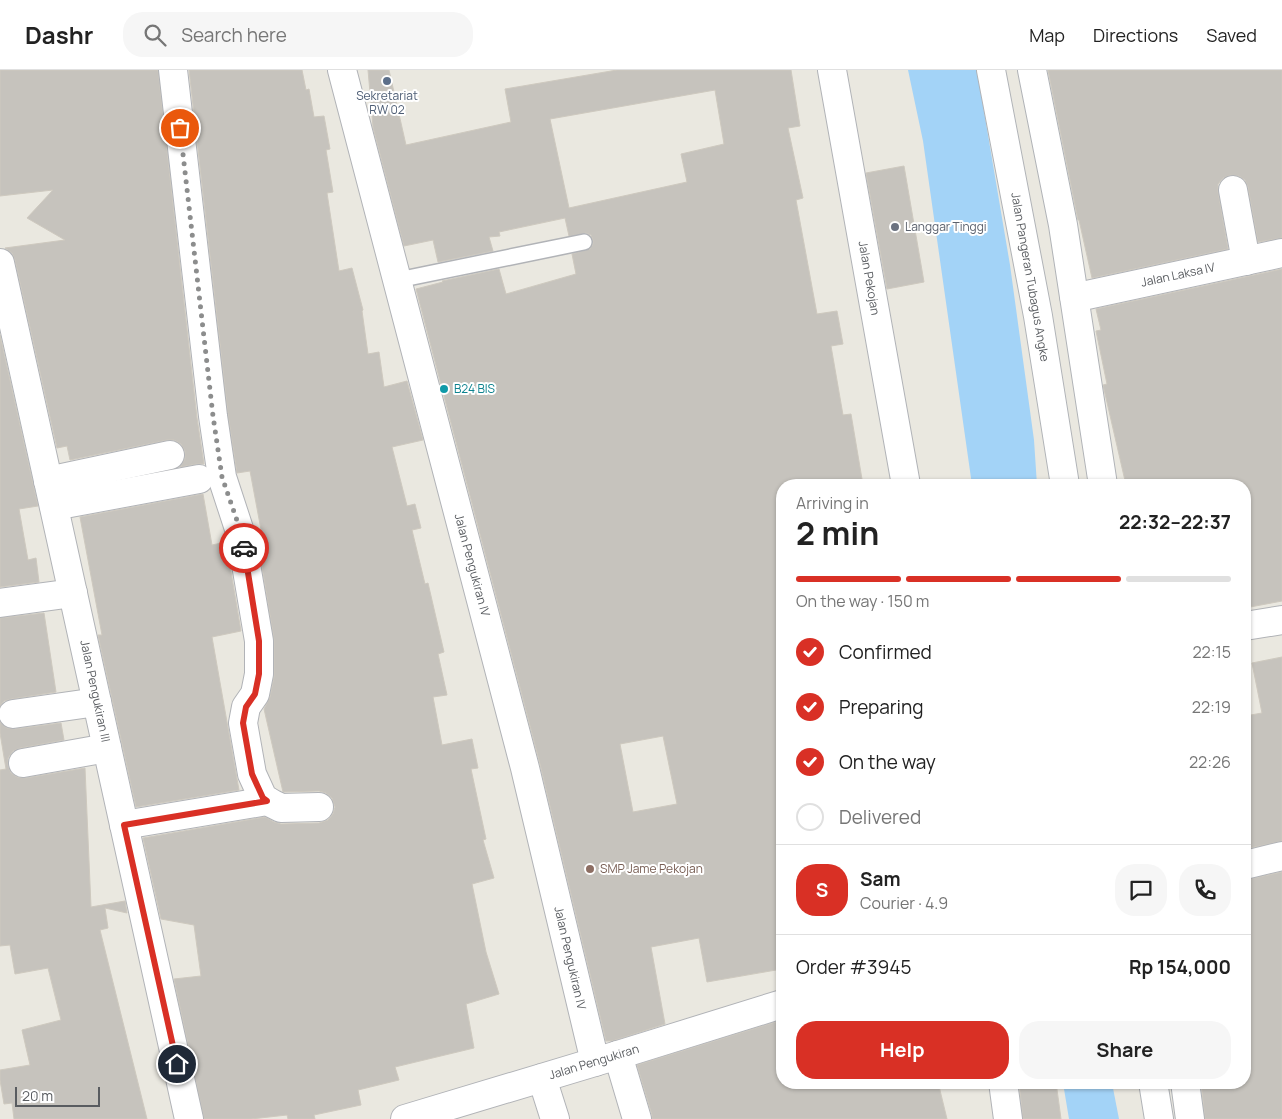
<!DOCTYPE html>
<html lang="en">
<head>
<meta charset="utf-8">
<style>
  :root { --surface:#fff; --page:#f6f6f6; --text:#222; --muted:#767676; --line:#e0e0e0; --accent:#d93025 }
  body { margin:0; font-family:Manrope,sans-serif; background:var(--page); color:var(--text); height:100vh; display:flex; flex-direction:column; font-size:19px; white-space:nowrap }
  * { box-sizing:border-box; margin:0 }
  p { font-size:16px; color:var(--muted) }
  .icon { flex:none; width:28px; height:28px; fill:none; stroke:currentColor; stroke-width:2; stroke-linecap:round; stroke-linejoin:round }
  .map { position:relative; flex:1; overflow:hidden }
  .side { position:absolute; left:776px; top:409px; width:475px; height:610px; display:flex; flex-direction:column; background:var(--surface); border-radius:20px; box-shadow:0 1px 4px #0004 }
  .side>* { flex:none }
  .scale { position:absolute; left:15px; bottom:12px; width:85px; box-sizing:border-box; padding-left:5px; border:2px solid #595c60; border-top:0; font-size:14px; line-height:18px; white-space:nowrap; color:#595c60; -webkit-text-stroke:4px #fff; paint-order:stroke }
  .pin { position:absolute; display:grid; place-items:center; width:42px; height:42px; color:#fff; margin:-21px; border:2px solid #fff; border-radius:50%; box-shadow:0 1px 5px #0007 }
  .courier { position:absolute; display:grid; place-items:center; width:50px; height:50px; margin:-25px; border:4px solid #d93025; border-radius:50%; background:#fff; color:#222; box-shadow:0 1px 6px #0007 }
  .summary em { font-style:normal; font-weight:700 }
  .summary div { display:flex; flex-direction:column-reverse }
  .summary { display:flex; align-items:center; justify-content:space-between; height:85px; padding:0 20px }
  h1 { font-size:32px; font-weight:700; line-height:38px }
  .bar { display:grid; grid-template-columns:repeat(4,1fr); gap:8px 5px; align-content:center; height:60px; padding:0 20px }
  .bar i { height:6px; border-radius:4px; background:var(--line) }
  .bar .current { background:var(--accent) }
  .bar p { grid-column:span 4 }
  .line { display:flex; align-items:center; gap:12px; padding:0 20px; border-top:1px solid var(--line) }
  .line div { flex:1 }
  .round { display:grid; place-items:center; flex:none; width:52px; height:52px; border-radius:20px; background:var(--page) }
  ol { padding:0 20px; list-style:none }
  li { display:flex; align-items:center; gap:15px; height:55px }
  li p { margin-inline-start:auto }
  li .icon { padding:5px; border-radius:50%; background:var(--accent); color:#fff; stroke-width:4 }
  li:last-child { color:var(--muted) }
  li i { width:28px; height:28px; border:2px solid var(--line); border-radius:50% }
  .cta { display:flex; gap:10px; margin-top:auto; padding:10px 20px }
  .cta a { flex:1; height:58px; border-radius:20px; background:var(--accent); color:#fff; font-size:20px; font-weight:700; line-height:58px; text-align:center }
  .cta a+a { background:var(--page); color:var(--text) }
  header { display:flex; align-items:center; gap:30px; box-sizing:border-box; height:70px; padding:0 25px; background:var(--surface); border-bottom:1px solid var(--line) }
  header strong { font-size:24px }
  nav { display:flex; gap:28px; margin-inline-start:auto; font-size:18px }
  .search { width:350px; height:45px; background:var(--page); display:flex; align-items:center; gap:12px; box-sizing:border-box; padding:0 18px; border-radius:20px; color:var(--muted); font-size:19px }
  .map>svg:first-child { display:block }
</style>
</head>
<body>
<header>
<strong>Dashr</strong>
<div class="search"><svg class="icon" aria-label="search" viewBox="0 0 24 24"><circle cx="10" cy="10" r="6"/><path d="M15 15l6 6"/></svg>Search here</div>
<nav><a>Map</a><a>Directions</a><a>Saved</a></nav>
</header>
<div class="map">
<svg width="1282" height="1049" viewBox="0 0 1282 1049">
  <rect width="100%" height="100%" fill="#eae8e0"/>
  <g fill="#a3d3f7">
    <polygon points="908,0 977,0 1010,195 1034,370 1037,415 972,415 923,71"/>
    <polygon points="1063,1013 1112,1013 1119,1049 1069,1049"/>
  </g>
  <g fill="#c6c3bd" stroke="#cec9bf" fill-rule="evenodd">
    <polygon points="0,0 158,0 197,348 204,394 196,394 180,397 185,389 185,381 181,374 174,370 167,370 70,390 67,376 57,378 15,190 12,183 5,178 65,170 27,148 53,120 0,126"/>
    <polygon points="189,0 302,0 306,20 309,19 314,47 324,46 330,79 326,80 333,122 327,123 339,201 352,198 363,240 362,241 368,284 379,282 384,317 407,311 423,370 392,377 407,436 415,434 421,458 412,460 425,514 428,513 444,582 438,584 447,625 433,627 442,675 472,669 478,698 471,699 486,769 483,770 494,808 472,814 486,882 499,924 466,934 474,978 395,997 399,1010 358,1020 361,1035 314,1045 315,1049 288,1049 287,1045 251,1049 204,1049 174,909 201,906 194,855 161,849 143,768 265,747 274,752 281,754 319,753 328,750 333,744 335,737 332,728 326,723 319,721 283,722 264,639 270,627 274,607 274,569 257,466 262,465 250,401 237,403 228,344"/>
    <path d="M368,0H389L406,75L511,52L505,19L617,0H791L800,56L788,58L803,128L796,130L817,244L837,241L843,274L831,276L843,345L851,344L863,415H782V899L707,912L699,868L651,877L665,954L612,971H606L540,694L416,219L443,212L442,211L499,199L506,224L576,204L572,184L590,179L593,174V170L591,165L586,163L569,166L565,148L499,162L500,166L489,167L493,181L438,192L433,170L404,176L373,57ZM715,20L724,74L681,84L687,112L569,138L550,49ZM663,666L677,734L633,742L620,674Z"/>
    <polygon points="1048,0 1282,0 1282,168 1258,172 1248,117 1245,110 1239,106 1230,105 1223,108 1218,114 1218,122 1228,179 1092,208 1079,150 1078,150"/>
    <polygon points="904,96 924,212 887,219 866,103"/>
    <polygon points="1282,199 1282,531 1245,538 1245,415 1126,415 1103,315 1107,314 1096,261 1101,260 1096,239"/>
    <polygon points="0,265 38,436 19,439 28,490 36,488 39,512 0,517"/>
    <polygon points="203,424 212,475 226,472 241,561 212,567 239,720 136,737 98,565 102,565 80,447"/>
    <polygon points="44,543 56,622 11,629 4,631 0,636 0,548"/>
    <polygon points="1282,587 1282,771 1245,779 1245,646 1262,643 1252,593"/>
    <polygon points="0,652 7,658 15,659 61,653 64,670 20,678 13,681 8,688 8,696 11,703 17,707 26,708 85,698 91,837 125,831 127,843 105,838 108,858 100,860 147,1049 14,1049 12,1033 4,1034 0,1010 0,1000 30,995 22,960 61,950 48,898 15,904 10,875 0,876 0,700 6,699 0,663"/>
    <polygon points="1282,802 1282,1049 1205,1049 1201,1012 1245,1012 1245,810"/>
    <polygon points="782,950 782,1012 938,1012 947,1049 652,1049 652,1045 637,995"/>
    <polygon points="1019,1012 1056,1012 1061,1049 1023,1049"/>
  </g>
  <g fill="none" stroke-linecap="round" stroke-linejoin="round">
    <g stroke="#b1b3b7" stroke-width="18">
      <polyline id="service" points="398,210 584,172"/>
    </g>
    <g stroke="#b1b3b7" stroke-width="30">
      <g id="minor">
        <polyline points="173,0 213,346 222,407 241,465 259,571 259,604 255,624 246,637 243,653 252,704 263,728 273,734 281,738 319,737"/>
        <polyline points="342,0 525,698 595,992"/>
        <polyline points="1233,120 1246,191"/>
        <polyline points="0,193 189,1049"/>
        <polyline points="1074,226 1087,225 1282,183"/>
        <polyline points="48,411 170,385"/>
        <polyline points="54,436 199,409"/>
        <polyline points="0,533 73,523"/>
        <polyline points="1245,556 1282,550"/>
        <polyline points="13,644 97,632"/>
        <polyline points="23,693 107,678"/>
        <polyline points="124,755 267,731"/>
        <polyline points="618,985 637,1049"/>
        <polyline points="542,1008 555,1049"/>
        <polyline points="405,1049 618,985 782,934"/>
      </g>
    </g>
    <g stroke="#b1b3b7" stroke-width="30">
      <g id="tertiary">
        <polyline points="832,0 906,415"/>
        <polyline points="1245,795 1282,786"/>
        <polyline points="1003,1012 1008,1049"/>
      </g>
    </g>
    <g stroke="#b0b3b7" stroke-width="30">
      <g id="secondary">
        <polyline points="991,0 1038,246 1065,415"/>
        <polyline points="1032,0 1063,155 1103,415"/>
        <polyline points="1153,1012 1159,1049"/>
        <polyline points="1185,1012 1190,1049"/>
      </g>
    </g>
    <use href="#service" stroke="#fff" stroke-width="15"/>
    <use href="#minor" stroke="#fff" stroke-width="28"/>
    <use href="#tertiary" stroke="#fff" stroke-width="28"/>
    <use href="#secondary" stroke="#fff" stroke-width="28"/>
  </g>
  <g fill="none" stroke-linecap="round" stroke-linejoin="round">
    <polyline stroke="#8c8d8d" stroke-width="5" stroke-dasharray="0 9" points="180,58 213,346 222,407 242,465 244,478"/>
    <polyline stroke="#d93025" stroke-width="6" points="177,994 124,755 267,731 263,728 252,704 243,653 246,637 255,624 259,604 259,571 244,478"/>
  </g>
  <circle fill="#5c6f8a" stroke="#fff" stroke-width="2" cx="387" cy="11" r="5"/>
  <circle fill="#6b7280" stroke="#fff" stroke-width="2" cx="895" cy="157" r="5"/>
  <circle fill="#0f9aa8" stroke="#fff" stroke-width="2" cx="444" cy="319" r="5"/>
  <circle fill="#8d6e63" stroke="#fff" stroke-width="2" cx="590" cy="799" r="5"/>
  <g text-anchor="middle" stroke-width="4" stroke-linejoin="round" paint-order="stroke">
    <g font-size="12" fill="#4e5e75" stroke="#fff">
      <text x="387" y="30">Sekretariat<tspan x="387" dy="14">RW 02</tspan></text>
    </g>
    <g font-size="12" fill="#5b616d" stroke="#fff" text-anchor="start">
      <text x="905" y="161">Langgar Tinggi</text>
    </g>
    <g font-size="12" fill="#595c60" stroke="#fff">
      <text transform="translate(1178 205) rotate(-12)" y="4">Jalan Laksa IV</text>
      <text transform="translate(1030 207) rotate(80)" y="4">Jalan Pangeran Tubagus Angke</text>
      <text transform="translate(869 208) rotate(80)" y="4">Jalan Pekojan</text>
      <text transform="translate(472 495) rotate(75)" y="4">Jalan Pengukiran IV</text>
      <text transform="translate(95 621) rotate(78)" y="4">Jalan Pengukiran III</text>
      <text transform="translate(570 888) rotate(77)" y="4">Jalan Pengukiran IV</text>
      <text transform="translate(594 992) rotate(-17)" y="4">Jalan Pengukiran</text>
    </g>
    <g font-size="12" fill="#0d838f" stroke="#fff" text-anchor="start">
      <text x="454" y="323">B24 BIS</text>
    </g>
    <g font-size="12" fill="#785e54" stroke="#fff" text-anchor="start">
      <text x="600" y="803">SMP Jame Pekojan</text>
    </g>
  </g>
</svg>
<div class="scale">20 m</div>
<div class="pin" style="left:180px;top:58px;background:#ea580c"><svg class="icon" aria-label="bag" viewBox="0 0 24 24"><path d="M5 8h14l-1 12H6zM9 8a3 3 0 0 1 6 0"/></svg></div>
<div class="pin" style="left:177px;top:994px;background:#1f2937"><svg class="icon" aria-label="home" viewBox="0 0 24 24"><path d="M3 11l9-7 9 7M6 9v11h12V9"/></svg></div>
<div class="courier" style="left:244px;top:478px"><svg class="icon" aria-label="car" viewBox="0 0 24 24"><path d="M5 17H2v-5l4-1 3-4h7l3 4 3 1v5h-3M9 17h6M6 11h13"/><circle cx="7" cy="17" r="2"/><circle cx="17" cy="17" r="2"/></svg></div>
<section class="side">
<div class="summary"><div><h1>2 min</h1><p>Arriving in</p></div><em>22:32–22:37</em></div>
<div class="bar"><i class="current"></i><i class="current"></i><i class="current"></i><i></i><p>On the way · 150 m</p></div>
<ol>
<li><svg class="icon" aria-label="check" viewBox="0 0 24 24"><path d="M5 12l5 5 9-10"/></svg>Confirmed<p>22:15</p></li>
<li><svg class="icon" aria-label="check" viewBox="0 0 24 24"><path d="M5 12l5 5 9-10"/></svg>Preparing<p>22:19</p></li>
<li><svg class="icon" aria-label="check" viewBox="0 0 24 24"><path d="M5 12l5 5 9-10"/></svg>On the way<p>22:26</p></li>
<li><i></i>Delivered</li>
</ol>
<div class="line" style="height:90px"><b class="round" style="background:var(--accent);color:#fff">S</b><div><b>Sam</b><p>Courier · 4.9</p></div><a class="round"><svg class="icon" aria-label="chat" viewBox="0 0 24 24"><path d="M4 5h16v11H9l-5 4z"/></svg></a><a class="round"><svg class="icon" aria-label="phone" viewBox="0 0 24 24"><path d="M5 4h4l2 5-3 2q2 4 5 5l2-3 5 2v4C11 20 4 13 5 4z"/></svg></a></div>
<div class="line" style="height:65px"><div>Order #3945</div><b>Rp 154,000</b></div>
<div class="cta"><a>Help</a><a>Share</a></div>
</section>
</div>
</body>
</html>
